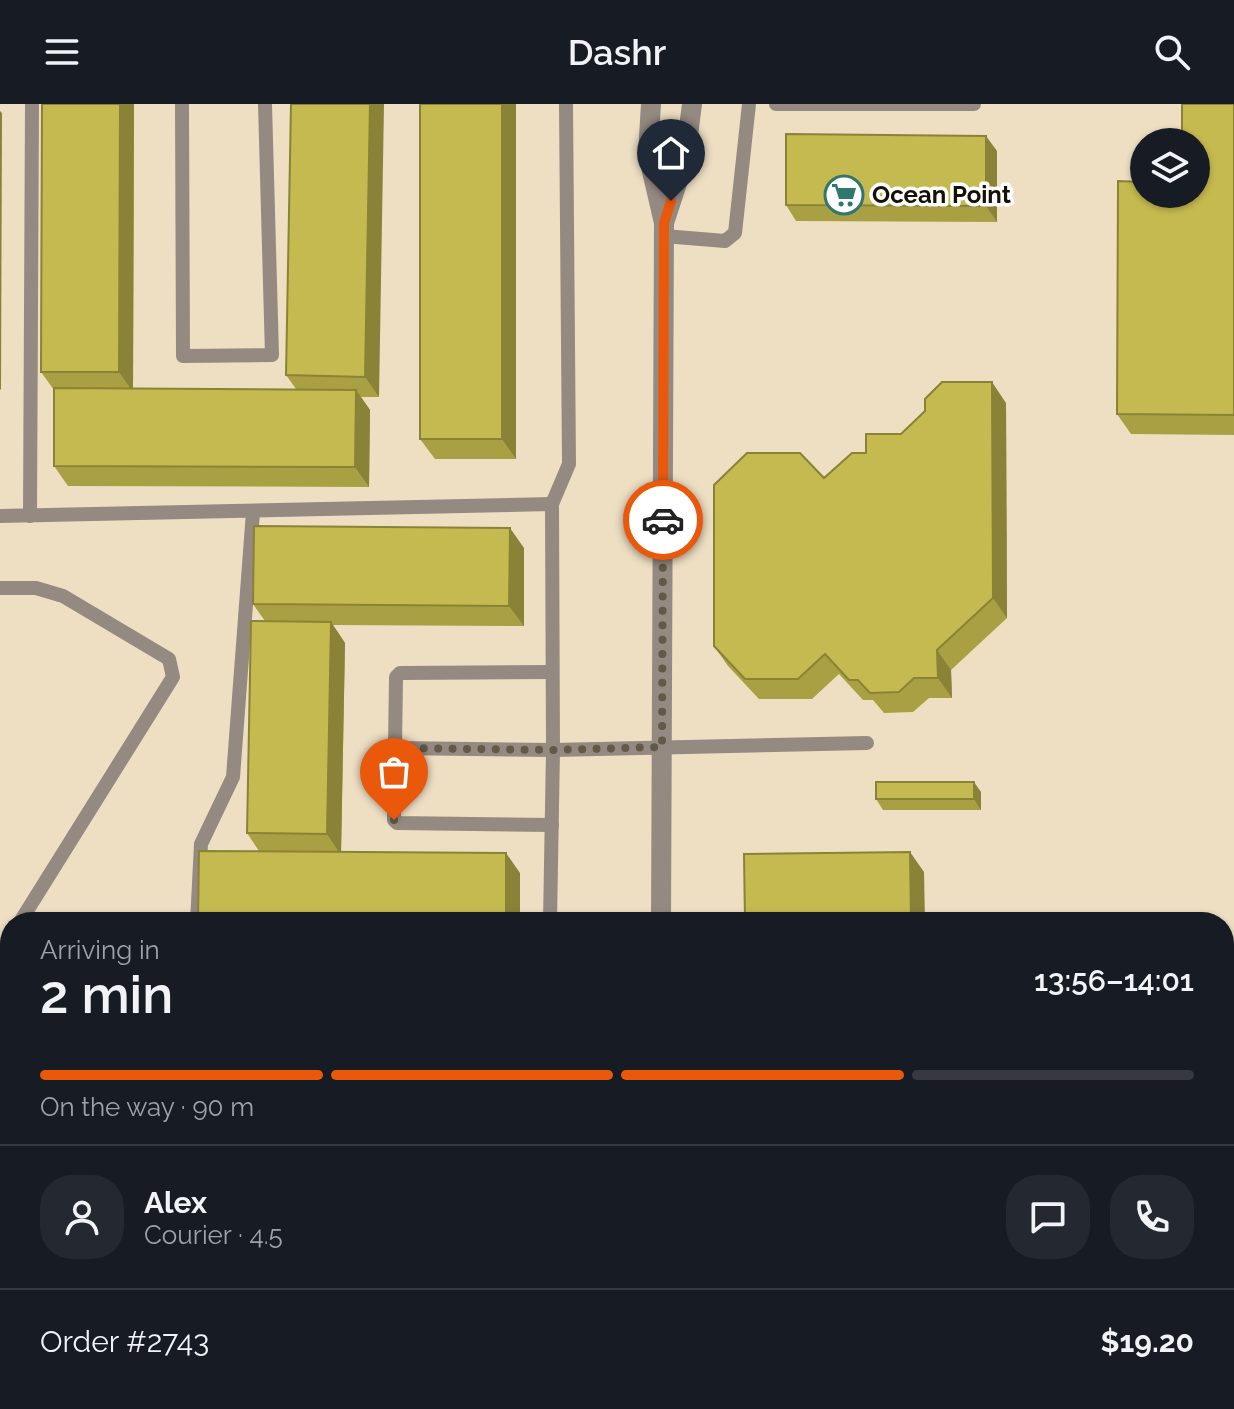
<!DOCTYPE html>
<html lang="en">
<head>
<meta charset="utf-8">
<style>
  :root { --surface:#171b24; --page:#242831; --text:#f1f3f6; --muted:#9ea1a6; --line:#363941; --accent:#ea580c }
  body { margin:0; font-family:Raleway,sans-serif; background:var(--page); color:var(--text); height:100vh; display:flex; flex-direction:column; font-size:30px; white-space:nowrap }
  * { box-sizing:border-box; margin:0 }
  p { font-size:26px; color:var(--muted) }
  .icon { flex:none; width:44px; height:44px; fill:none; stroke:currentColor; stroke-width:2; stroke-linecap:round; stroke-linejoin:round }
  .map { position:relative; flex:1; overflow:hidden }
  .drawer { position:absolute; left:0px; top:808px; width:1234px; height:498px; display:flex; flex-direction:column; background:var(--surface); border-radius:32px 32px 0 0; box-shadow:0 2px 6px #0004 }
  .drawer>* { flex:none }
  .tools { position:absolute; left:1130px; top:24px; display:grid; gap:16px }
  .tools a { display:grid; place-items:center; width:80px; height:80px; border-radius:50%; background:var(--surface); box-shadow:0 2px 6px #0004; font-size:40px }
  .pin { position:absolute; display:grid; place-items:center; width:68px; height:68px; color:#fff; margin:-82px -34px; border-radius:50% 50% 50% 0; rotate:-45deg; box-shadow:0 0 8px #0007 }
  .pin .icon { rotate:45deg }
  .courier { position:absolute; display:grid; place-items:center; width:80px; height:80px; margin:-40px; border:6px solid #ea580c; border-radius:50%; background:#fff; color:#222; box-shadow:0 2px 10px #0007 }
  .overview em { font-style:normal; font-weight:600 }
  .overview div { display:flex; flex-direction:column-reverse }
  .overview { display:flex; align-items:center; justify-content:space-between; height:136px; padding:0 40px }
  h1 { font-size:52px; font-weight:600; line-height:60px }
  .bar { display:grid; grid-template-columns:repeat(4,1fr); gap:12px 8px; align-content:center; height:96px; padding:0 40px }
  .bar i { height:10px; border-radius:6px; background:var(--line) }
  .bar .current { background:var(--accent) }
  .bar p { grid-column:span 4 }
  .line { display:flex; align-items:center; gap:20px; padding:0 40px; border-top:2px solid var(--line) }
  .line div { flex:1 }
  .round { display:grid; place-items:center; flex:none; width:84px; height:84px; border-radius:32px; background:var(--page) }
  header { display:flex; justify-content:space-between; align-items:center; height:104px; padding:0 40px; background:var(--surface); font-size:36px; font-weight:600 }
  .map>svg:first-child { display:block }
</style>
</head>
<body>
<header><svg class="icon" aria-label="menu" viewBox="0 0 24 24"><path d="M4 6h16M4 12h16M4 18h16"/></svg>Dashr<svg class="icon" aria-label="search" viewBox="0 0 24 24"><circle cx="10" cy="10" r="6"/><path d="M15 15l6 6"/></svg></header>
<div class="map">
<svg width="1234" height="1305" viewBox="0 0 1234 1305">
  <rect width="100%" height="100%" fill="#eedfc3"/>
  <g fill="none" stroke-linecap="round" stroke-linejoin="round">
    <g stroke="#948a81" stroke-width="14">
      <polyline points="182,0 183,252 272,251 265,0"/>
      <polyline points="776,0 974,0"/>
      <polyline points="664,132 725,137 735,129 749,0"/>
      <polyline points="552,400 569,360 566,0"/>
      <polyline points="0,412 552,400 553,646 867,639"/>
      <polyline points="30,412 32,0"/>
      <polyline points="0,484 36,484 63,492 169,555 173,573 20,818"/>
      <polyline points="395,644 553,646 550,818"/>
      <polyline points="552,721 397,719 394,716 396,573 400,569 552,568"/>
      <polyline points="197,818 201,740 233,673 253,408"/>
      <polyline points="0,850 10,834"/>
    </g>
    <g stroke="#948a81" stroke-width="20">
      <polyline points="651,0 648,50 664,119 661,818"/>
      <polyline points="664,119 685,55 692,0"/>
      <polyline points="0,1072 10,1078"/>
      <polyline points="660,1296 660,1305"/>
    </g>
  </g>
  <g fill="#a9a044">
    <polygon points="134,0 133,285 296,285 286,271 291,0 379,293 361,293 370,306 369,383 68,382 54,362 54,286 41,268"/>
    <polygon points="516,0 516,355 435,355 420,335"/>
    <polygon points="1234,0 1234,331 1131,330 1117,310 1196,90"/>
    <polygon points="997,47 997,118 796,117 786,101"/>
    <polygon points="1006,299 1007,514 951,566 952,594 929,594 913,608 884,609 873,596 863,596 839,570 812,595 759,595 728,562 714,542 824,374 866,349 901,330"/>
    <polygon points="524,444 524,522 333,521 345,539 341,748 520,769 259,747 247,729 265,517 253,500"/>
    <polygon points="981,688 981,706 883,706 876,695"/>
  </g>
  <g fill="#8a8237">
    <polygon points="120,0 134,0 133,288 119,268"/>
    <polygon points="370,0 384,0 379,293 365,273"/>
    <polygon points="502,0 516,0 516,355 502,335"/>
    <polygon points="0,7 2,9 1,286 0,285"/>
    <polygon points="986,32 997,47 997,118 986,102"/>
    <polygon points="992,278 1006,299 1007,514 993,494"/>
    <polygon points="356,286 370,306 369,383 355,363"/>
    <polygon points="510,424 524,444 524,522 509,502"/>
    <polygon points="331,518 345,539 341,751 327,730"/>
    <polygon points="937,546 951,566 952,594 938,574"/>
    <polygon points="974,678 981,688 981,706 974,695"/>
    <polygon points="910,748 924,768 925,818 911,818"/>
    <polygon points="506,749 520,769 520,818 506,818"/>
  </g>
  <g fill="#c5ba4f" stroke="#8a8237" stroke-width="2">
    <polygon points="42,0 120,0 119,268 41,268"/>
    <polygon points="291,0 370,0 365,273 286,271"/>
    <rect x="420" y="0" width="82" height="335"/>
    <polygon points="1182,0 1234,0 1234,311 1117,310 1118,77 1144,78 1144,90 1196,90 1196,38 1182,38"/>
    <polygon points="786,30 986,32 986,102 786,101"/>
    <polygon points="942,278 992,278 993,494 937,546 938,574 914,574 899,588 870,589 858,576 849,576 825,550 798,575 745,575 714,542 714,381 747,349 800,349 824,374 852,349 866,349 866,330 901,330 925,307 925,295"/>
    <polygon points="54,284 356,286 355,363 54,362"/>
    <polygon points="254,422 510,424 509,502 253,500"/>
    <polygon points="251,517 331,518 327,730 247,729"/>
    <rect x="876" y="678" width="98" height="17"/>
    <polygon points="199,747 506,749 506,818 198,818"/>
    <polygon points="910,748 911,818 745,818 744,750"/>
    <polygon points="7,1219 10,1220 10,1296 144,1296 158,1305 0,1305 0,1227"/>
  </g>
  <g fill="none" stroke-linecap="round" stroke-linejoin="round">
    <polyline stroke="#625949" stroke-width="8" stroke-dasharray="0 14.4" points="394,716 395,644 553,646 662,643 663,416"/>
    <polyline stroke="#ea580c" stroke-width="10" points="663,416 664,119 671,97"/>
  </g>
  <defs>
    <g id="supermarket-ring" transform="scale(2)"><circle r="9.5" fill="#fff" stroke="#307770" stroke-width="1.5"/><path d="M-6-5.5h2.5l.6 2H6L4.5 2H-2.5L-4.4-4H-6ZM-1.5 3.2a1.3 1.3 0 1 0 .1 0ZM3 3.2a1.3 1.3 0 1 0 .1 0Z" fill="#307770"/></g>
  </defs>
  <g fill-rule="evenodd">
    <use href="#supermarket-ring" x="844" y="91"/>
  </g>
  <g text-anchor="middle" stroke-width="7" stroke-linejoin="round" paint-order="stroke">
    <g font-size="24" font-weight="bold" fill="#161107" stroke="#fff" text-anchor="start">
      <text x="872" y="99">Ocean Point</text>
    </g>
  </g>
</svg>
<div class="tools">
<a><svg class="icon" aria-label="layers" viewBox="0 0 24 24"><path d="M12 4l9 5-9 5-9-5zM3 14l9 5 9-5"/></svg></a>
</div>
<div class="pin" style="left:394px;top:716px;background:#ea580c"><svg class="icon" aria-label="bag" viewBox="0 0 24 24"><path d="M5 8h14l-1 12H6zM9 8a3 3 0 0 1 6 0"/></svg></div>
<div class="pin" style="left:671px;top:97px;background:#1f2937"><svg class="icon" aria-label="home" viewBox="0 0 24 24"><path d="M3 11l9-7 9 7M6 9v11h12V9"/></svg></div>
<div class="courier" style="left:663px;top:416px"><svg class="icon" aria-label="car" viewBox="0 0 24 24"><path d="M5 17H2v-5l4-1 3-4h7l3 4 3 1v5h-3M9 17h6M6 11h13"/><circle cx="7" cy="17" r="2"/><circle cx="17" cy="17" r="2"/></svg></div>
<section class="drawer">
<div class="overview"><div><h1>2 min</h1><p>Arriving in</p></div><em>13:56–14:01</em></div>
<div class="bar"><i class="current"></i><i class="current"></i><i class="current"></i><i></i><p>On the way · 90 m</p></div>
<div class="line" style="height:144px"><a class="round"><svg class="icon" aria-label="person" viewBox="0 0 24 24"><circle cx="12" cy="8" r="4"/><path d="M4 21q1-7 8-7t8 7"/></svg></a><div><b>Alex</b><p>Courier · 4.5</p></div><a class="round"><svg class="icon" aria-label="chat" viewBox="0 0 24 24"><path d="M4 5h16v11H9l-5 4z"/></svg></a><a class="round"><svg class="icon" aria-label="phone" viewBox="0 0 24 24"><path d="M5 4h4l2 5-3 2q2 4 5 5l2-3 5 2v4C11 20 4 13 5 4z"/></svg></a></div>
<div class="line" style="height:104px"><div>Order #2743</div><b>$19.20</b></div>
</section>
</div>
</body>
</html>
